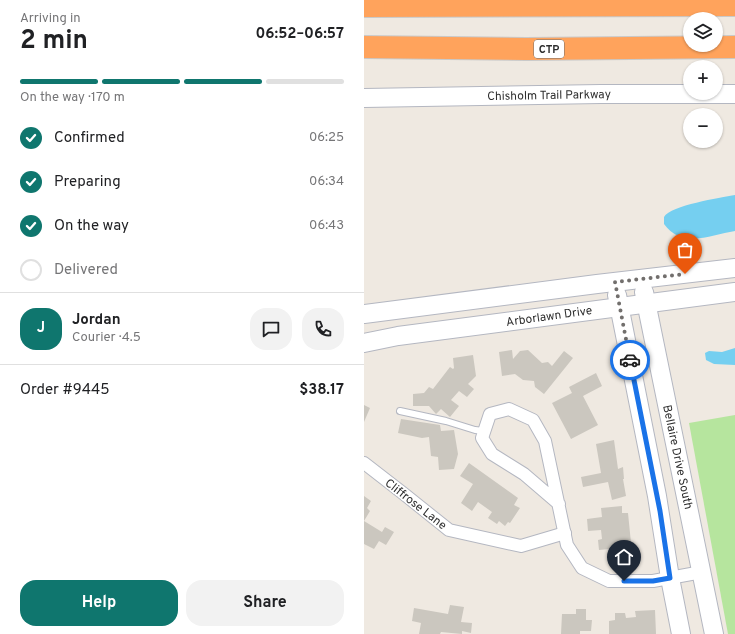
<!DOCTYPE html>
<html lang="en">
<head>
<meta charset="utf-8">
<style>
  :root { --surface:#fff; --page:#f2f2f2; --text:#202124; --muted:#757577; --line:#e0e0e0; --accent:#0f766e }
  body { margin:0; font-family:Overpass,sans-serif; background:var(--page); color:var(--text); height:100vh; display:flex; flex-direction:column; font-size:15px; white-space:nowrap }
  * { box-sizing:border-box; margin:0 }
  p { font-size:13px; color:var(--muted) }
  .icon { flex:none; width:22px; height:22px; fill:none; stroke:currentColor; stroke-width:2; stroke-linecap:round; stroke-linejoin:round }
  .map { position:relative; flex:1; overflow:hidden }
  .drawer { display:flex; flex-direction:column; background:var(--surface); width:364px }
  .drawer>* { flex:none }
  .fabs { position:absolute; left:319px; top:12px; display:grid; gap:8px }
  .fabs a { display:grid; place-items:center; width:40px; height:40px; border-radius:50%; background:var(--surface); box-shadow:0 1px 3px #0004; font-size:20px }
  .pin { position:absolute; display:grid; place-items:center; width:34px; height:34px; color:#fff; margin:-41px -17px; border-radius:50% 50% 50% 0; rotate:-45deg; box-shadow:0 0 4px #0007 }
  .pin .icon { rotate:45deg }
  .courier { position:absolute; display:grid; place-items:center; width:40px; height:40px; margin:-20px; border:3px solid #1a73e8; border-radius:50%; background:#fff; color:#222; box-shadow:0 1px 5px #0007 }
  .overview em { font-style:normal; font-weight:700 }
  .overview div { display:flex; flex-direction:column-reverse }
  .overview { display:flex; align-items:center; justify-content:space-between; height:68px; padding:0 20px }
  h1 { font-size:26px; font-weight:700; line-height:30px }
  .bar { display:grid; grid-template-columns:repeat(4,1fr); gap:6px 4px; align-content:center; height:48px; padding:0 20px }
  .bar i { height:5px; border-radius:3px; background:var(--line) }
  .bar .active { background:var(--accent) }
  .bar p { grid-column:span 4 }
  .line { display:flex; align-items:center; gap:10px; padding:0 20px; border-top:1px solid var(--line) }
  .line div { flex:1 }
  .round { display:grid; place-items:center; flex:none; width:42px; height:42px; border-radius:16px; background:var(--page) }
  ol { padding:0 20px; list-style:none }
  li { display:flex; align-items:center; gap:12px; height:44px }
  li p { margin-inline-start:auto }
  li .icon { padding:4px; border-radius:50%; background:var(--accent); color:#fff; stroke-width:4 }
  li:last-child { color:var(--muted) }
  li i { width:22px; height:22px; border:2px solid var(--line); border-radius:50% }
  .primary-button { display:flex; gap:8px; margin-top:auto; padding:8px 20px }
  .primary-button a { flex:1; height:46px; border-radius:16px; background:var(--accent); color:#fff; font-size:16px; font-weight:700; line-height:46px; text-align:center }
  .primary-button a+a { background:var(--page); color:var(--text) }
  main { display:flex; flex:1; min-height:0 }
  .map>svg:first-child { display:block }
</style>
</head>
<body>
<main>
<section class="drawer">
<div class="overview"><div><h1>2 min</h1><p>Arriving in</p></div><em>06:52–06:57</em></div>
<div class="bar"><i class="active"></i><i class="active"></i><i class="active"></i><i></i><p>On the way · 170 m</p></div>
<ol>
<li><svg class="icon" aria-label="check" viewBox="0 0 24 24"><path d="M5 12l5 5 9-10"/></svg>Confirmed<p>06:25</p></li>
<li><svg class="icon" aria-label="check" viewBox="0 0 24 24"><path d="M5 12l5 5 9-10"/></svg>Preparing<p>06:34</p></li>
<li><svg class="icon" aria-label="check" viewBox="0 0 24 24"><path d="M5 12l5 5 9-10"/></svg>On the way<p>06:43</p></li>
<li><i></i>Delivered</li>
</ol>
<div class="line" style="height:72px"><b class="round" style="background:var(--accent);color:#fff">J</b><div><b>Jordan</b><p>Courier · 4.5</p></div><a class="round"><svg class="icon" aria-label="chat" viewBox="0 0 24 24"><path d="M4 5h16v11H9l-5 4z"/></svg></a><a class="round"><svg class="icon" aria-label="phone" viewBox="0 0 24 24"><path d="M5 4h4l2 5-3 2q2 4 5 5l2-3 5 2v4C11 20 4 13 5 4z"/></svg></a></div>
<div class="line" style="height:52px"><div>Order #9445</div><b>$38.17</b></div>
<div class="primary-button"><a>Help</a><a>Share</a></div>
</section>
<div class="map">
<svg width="371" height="634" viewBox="0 0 371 634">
  <rect width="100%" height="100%" fill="#efe9e1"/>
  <polygon fill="#b6e59e" points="371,415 371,634 364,634 325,423"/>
  <g fill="#75cff0">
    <path d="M371,195V231C347,235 318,249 300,224V217C307,205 356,198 371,195Z"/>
    <polygon points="371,348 371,365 350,364 342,360 341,353 345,351 358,352"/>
  </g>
  <g fill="#cbc7bf">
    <polygon points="148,350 149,359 156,351 164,350 178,363 184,362 188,366 200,351 209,358 180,394 171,387 170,381 159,380 151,374 138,376 135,352"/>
    <polygon points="109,355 112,376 104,384 110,389 103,397 95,391 87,400 95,406 86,417 77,409 72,414 65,406 49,406 49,394 60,393 65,387 69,389 86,367 89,369 90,368 89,358"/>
    <polygon points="232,373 238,386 219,396 234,425 207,439 188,403 208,393 205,387"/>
    <polygon points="0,405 6,408 0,422"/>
    <polygon points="37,419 76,425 77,431 90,430 94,454 90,469 75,470 74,457 67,456 65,437 58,438 34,433"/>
    <polygon points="250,440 254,469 259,467 260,479 259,479 262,496 248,500 244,482 219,487 217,477 237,473 232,444"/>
    <polygon points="105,463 154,498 150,505 156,508 146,523 144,522 141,526 135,521 133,524 124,518 128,512 114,502 108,511 97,503 109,484 96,476"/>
    <polygon points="0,496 7,501 3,508 6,511 0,521 18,532 21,527 30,532 22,545 15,541 10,549 0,544"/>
    <polygon points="258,506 258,513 264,513 268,553 245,556 245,549 235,550 234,540 238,539 237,530 224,531 223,519 238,517 237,508"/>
    <polygon points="86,605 100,607 97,622 108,623 107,633 98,631 98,634 77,632 76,634 55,634 57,623 48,621 50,608 84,614"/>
    <polygon points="212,609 222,609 222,620 228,620 227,631 216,631 216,634 197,634 198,614 212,614"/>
    <polygon points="291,610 292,634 245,634 245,621 251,620 251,613 261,613 262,618 272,617 271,611"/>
  </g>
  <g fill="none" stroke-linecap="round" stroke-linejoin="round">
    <g stroke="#b4b7c1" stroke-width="8">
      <polyline id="service" points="36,411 82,421 111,430 120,431"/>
    </g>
    <g stroke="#b4b7c1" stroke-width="14">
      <g id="minor">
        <polyline points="0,463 40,494 85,530 157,546 201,533"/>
        <polyline points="195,504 160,474 128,454 118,438 126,414 145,409 169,420 181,441 203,545 218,568 245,581 289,581 338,572"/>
      </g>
    </g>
    <g stroke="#b4b7c1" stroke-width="20">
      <g id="secondary">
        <polyline points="0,98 237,94 371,94"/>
        <polyline points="280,292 350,634"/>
        <polyline points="253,295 293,496 306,578 317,634"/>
        <polyline points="0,314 233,284 371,268"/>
        <polyline points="0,343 34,336 371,292"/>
      </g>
    </g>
    <g stroke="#c9c9c9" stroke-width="24">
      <g id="motorway">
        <polyline points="0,6 371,5"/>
        <polyline points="0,47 162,49 371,47"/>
      </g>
    </g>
    <use href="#service" stroke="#fff" stroke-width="6"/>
    <use href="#minor" stroke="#fff" stroke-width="12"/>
    <use href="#secondary" stroke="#fff" stroke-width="18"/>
    <use href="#motorway" stroke="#ffa35c" stroke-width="22"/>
  </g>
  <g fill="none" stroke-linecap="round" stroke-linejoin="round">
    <polyline stroke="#726f6d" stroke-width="4" stroke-dasharray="0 7.2" points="266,360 251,282 321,274"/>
    <polyline stroke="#1a73e8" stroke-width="5" points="260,581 289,581 306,578 296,511 266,360"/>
  </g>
  <g text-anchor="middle" stroke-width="3" stroke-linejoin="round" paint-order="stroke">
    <rect fill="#fff" stroke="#6d6d6d" stroke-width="1" x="170" y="40" width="30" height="18" rx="3"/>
    <g font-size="11" font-weight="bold" fill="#2e2e2e">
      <text x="185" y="53">CTP</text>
    </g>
    <g font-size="12" fill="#2e2e2e" stroke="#fff">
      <text transform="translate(185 95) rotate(-1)" y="4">Chisholm Trail Parkway</text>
      <text transform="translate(185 316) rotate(-8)" y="4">Arborlawn Drive</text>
      <text transform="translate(314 457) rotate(78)" y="4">Bellaire Drive South</text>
      <text transform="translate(52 504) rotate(38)" y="4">Cliffrose Lane</text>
    </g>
  </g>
</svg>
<div class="fabs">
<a><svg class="icon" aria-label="layers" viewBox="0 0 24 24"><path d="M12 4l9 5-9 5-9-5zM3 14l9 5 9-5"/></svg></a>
<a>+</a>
<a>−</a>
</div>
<div class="pin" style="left:321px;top:274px;background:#ea580c"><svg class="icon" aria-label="bag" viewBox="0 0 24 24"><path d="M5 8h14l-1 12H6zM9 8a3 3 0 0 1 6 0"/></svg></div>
<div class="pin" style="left:260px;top:581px;background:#1f2937"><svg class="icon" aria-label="home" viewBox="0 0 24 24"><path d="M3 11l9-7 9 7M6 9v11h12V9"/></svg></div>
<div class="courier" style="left:266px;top:360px"><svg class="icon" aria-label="car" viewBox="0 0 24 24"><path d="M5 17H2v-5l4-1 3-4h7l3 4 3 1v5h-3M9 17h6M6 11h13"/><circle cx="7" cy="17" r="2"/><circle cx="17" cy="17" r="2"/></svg></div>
</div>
</main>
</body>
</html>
